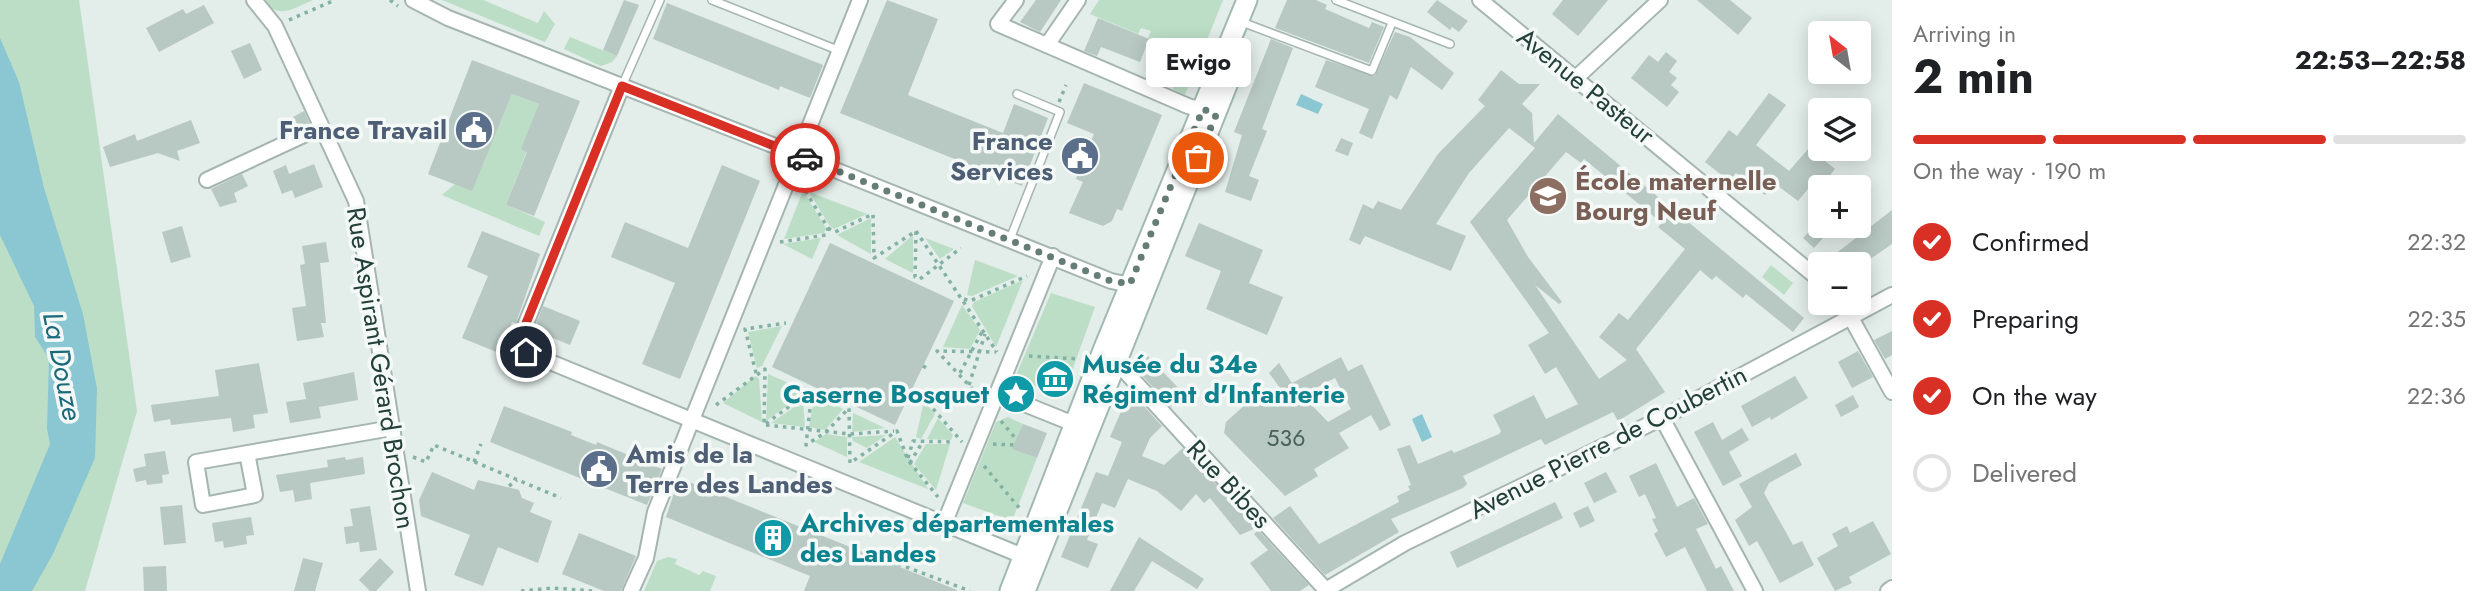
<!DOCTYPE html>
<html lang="en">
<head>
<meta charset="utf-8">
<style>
  :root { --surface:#fff; --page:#f6f6f6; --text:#202124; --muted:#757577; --line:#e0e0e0; --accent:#d93025 }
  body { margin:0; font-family:Jost,sans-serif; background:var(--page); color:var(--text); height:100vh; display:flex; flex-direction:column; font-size:26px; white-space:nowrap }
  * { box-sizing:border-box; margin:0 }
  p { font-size:23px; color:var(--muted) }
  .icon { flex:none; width:38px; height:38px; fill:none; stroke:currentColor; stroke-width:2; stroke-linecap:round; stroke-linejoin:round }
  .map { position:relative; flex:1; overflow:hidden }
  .drawer { display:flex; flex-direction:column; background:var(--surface); width:595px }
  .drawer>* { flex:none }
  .needle { width:46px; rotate:329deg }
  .controls { position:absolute; left:1808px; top:21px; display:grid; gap:14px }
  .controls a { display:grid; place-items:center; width:63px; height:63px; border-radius:7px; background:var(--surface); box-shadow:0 4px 18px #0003; font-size:35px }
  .pin { position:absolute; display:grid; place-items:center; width:60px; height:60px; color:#fff; margin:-30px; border:4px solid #fff; border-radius:50%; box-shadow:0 2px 7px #0007 }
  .courier { position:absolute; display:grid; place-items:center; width:70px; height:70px; margin:-35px; border:5px solid #d93025; border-radius:50%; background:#fff; color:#222; box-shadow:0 2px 9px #0007 }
  .bubble { position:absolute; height:49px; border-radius:7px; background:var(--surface); box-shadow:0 4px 18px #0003; font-size:23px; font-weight:700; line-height:49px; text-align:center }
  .head em { font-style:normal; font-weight:700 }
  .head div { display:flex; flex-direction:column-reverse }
  .head { display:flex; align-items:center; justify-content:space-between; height:119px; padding:0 21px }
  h1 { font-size:46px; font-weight:700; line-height:52px }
  .bar { display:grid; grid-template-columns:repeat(4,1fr); gap:10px 7px; align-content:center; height:84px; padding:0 21px }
  .bar i { height:9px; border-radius:5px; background:var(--line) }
  .bar .active { background:var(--accent) }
  .bar p { grid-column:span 4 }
  ol { padding:0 21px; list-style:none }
  li { display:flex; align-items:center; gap:21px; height:77px }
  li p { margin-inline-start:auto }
  li .icon { padding:7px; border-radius:50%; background:var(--accent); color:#fff; stroke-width:4 }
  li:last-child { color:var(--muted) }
  li i { width:38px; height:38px; border:4px solid var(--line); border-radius:50% }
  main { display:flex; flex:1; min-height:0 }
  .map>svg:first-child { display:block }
</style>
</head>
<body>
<main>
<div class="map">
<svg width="1892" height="591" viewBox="0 0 1892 591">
  <rect width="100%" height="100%" fill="#e3ede9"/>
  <g fill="#bcdec6">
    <polygon points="0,0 79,0 137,411 85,591 0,591"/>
    <path d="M263,0H313C292,9 279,20 263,0Z"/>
    <polygon points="442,0 483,0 538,23 544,11 555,24 545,42"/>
    <path d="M1099,0H1223L1185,95L1173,89C1179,68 1168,50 1148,39L1151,31L1141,28L1138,34L1090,14Z"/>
    <polygon points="570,37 617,56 612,62 601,66 564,49"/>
    <polygon points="512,94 539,104 527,151 506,205 545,222 539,236 442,195 455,184 471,190"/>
    <polygon points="803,191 826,228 824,233 784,239"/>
    <polygon points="809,192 867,214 834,229 829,225"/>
    <polygon points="871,218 871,254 837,235"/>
    <polygon points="913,235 913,273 885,259"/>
    <polygon points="821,238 812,259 783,244"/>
    <polygon points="925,238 954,249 940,259"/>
    <polygon points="975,260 1018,276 972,296 967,295"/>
    <polygon points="1771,265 1793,283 1784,295 1762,277"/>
    <polygon points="1023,280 996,347 972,306 974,302"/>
    <polygon points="1051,293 1095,307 1072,371 1048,362 1038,387 1022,381 1017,373"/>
    <polygon points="962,305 980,330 970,349 943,347"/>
    <polygon points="782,326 762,366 757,368 748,332"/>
    <polygon points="768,374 807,391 766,421"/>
    <polygon points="755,376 759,378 762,422 723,403"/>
    <polygon points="815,394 843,409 825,430 809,427"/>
    <polygon points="803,401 805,427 771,423"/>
    <polygon points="924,401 935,414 921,439 916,437"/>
    <polygon points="853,413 885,428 852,432"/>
    <polygon points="1008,417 1023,424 1013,449 1037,458 1012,521 963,503 996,422"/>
    <polygon points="938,418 953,435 951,440 927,439"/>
    <polygon points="826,434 847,437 847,457 814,442"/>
    <polygon points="886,435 867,448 853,441 852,437"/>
    <polygon points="895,437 928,489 859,462"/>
    <polygon points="926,444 950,444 936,490 914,464"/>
    <polygon points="668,557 677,559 675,564 699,575 703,571 716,576 710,591 644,591 657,561"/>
  </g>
  <g fill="#8bc6d3">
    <polygon points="0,38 19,82 44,188 83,314 97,389 95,458 53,554 32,591 0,591 0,564 50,444 47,429 49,359 35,337 34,306 0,235"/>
    <polygon points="1301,94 1323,104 1318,114 1296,105"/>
    <polygon points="1422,414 1432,437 1422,442 1412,419"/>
  </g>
  <g fill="#b8c8c2" fill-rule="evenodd">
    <polygon points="624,0 639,5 617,56 603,50"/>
    <polygon points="887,0 938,19 908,95 1003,133 1014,104 1048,118 1022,186 840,113"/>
    <polygon points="1036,0 1061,0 1040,32 1020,22"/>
    <polygon points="1287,0 1316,0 1327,5 1325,9 1369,28 1372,22 1384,27 1369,63 1275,28"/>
    <polygon points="1437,0 1468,21 1459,32 1452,27 1450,30 1427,12"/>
    <polygon points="1563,0 1608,0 1578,36 1552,14"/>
    <polygon points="1697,0 1730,0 1752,18 1738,35"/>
    <polygon points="667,3 823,65 810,98 780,86 779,90 653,39"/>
    <polygon points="204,5 214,23 159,52 146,28 183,9 186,14"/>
    <polygon points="1098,18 1149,39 1140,62 1101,47 1097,56 1084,51"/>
    <polygon points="1395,32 1410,37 1454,73 1442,90 1411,67 1397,100 1390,95 1372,139 1359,133 1369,109 1315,87 1326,60 1375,76"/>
    <polygon points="1271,39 1293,48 1262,129 1267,131 1249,176 1259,180 1251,201 1225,192 1242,135 1234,132"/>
    <polygon points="250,43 262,70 244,79 231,51"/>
    <polygon points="1666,52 1677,61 1669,72 1677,78 1671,85 1679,92 1667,107 1631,78 1649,55 1658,62"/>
    <polygon points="472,60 580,101 534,216 506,205 527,152 521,149 539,104 512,94 472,191 428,174"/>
    <path d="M1501,70L1519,84H1540L1522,104L1532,113L1534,143L1558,114L1804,318L1793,332L1746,294L1743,298L1716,276L1712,280L1700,270L1636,349L1665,392L1618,421L1613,412L1545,445L1541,439L1463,476L1467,484L1463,488L1391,519L1399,532L1325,575L1273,518L1290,506L1319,544L1399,502L1397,496L1410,490L1408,486L1411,485L1397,449L1410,445L1418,464L1452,450L1454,453L1499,434L1501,431L1493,415L1534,395L1546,419L1578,404L1556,367L1545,374L1528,345L1549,333L1470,222L1535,148L1509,128L1469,173L1436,224L1466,236L1451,271L1365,236L1360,245L1349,240L1363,204L1373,209L1378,201L1401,210L1438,154L1485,106L1478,100ZM1566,152L1581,163L1584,159L1662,223L1658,227L1685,249L1628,320L1619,313L1599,337L1627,360L1599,379L1535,285L1559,304L1562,302L1528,257L1507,220Z"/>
    <polygon points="1084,83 1162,115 1122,211 1117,209 1112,221 1103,226 1069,213 1083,182 1076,179 1094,134 1067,123"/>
    <polygon points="1769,93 1786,105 1756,145 1789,171 1809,148 1835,169 1823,184 1817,178 1798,201 1774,183 1765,195 1736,173 1729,181 1705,162 1729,130 1737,136"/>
    <polygon points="304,111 309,122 299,127 293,117"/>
    <polygon points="191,120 200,143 177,151 180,161 158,153 110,167 103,147 135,134 137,141"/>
    <polygon points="1341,138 1353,143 1348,156 1335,151"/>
    <polygon points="314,164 323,187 295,198 292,190 282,194 273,171 286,165 289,174"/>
    <polygon points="722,165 760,181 680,379 642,364 675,283 611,257 625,222 688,248"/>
    <polygon points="242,174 248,186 234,193 237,202 220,207 211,189"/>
    <polygon points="1892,210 1892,244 1863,264 1841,264 1834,255"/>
    <polygon points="1199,223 1263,250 1249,283 1283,297 1267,335 1206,309 1221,271 1185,256"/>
    <polygon points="182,226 191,257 171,263 162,232"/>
    <polygon points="1812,228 1823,238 1814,248 1803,238"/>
    <polygon points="482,231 540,254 516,323 512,322 499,353 462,338 488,276 467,267"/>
    <polygon points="326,242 329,262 320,263 326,323 321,323 324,337 297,341 292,308 306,306 300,265 305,264 302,246"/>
    <polygon points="830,243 954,301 895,425 772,367"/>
    <polygon points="543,306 580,321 570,345 534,330"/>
    <polygon points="1892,331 1892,355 1885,359 1874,340"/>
    <polygon points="1858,351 1873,377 1852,388 1838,362"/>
    <polygon points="1145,353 1184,394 1171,407 1137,370"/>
    <path d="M1341,357L1348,371L1362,364L1391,425L1380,431L1371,415L1339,433L1349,448L1314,469L1318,476L1285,496L1224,433L1226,422L1258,393L1283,392L1269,373L1279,363L1292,383ZM1335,378L1351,409L1328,422L1302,395Z"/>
    <polygon points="1048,361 1072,371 1062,396 1038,387"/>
    <polygon points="259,363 268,413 253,415 255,428 233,432 231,418 171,425 170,419 154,422 151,405 219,396 215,370"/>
    <polygon points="354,372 358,400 319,407 321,418 290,423 286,402 306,399 303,383"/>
    <polygon points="1795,376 1808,398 1771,420 1770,417 1752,427 1741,406"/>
    <polygon points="1130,391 1162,426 1150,438 1142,456 1164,465 1183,448 1256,528 1240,535 1210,498 1204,503 1196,494 1181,511 1157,491 1128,479 1115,508 1102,503 1087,540 1098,544 1088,568 1061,557 1096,472 1108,476 1122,442 1110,437"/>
    <polygon points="1853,395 1859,407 1841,417 1835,405"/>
    <polygon points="504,406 572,432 571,435 596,445 597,442 662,469 647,505 490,442"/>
    <polygon points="1713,422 1722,440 1742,428 1749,440 1729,452 1742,476 1723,486 1694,432"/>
    <polygon points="1023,424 1047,433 1037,458 1012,449"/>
    <polygon points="165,451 169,474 162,475 163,483 147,485 146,480 136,482 133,469 146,466 144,454"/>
    <polygon points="1796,453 1802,465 1769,483 1764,493 1793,545 1802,541 1814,565 1780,583 1757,541 1749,546 1735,520 1752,507 1739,484"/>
    <polygon points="345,457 346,460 363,457 365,474 310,483 312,499 295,502 293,490 280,492 276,475 328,467 327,460"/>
    <polygon points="1656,463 1677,507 1694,498 1708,524 1696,529 1716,569 1721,566 1734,591 1707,591 1685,547 1666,557 1654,534 1658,531 1652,519 1656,518 1645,494 1639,497 1629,476"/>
    <polygon points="432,472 474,490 478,480 519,490 522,498 534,503 530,512 552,521 538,563 498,547 483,586 454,575 470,535 421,516 419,500"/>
    <polygon points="1606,472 1617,492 1594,503 1584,483"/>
    <polygon points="679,478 957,590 957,591 804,591 810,576 666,517"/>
    <polygon points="1555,502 1563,518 1457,568 1450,552"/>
    <polygon points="182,505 186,543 164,545 160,507"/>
    <polygon points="370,506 377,550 360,552 359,542 346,544 344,527 353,526 350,509"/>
    <polygon points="1588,506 1595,521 1580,528 1573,513"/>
    <polygon points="251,517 254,535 246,536 247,544 224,548 223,541 215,542 212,523"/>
    <polygon points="1873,521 1891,554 1849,577 1852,583 1835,591 1817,558 1838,546 1832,534 1847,526 1850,533"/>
    <polygon points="1258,530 1309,585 1300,591 1271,591 1250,563 1268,550 1254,534"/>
    <polygon points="579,533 636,556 621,591 604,591 562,574"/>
    <polygon points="1139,537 1204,579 1197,589 1152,561 1134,591 1110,591"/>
    <polygon points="303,558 323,563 315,591 294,591"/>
    <polygon points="380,558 394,572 376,591 370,591 359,580"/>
    <polygon points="166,566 167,591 144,591 143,567"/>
  </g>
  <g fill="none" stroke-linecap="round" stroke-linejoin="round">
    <g stroke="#a5b5b0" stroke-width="10">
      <g id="service">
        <polyline points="712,0 840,51"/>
        <polyline points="1336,0 1450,44"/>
        <polyline points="1239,21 1372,71 1392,23"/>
        <polyline points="622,86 660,0"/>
        <polyline points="1010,239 1060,112 1017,94"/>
      </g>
    </g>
    <g stroke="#a5b5b0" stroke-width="18">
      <g id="minor">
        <polyline points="254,0 275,26 356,201 418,591"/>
        <polyline points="413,0 448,18 798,155 860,0"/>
        <polyline points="1016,0 998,24 1188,106 1208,112"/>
        <polyline points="1480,0 1820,280"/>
        <polyline points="1047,45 1078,0"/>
        <polyline points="1577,77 1660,0"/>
        <polyline points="622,86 516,348 1023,556"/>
        <polyline points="207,180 321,127"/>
        <polyline points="1850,316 1892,392"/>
        <polyline points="1112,357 1326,590"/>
        <polyline points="997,393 1074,424"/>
        <polyline points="1662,418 1755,591"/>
        <polyline points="247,453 255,495 203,505 196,462 392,428"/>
        <polyline points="944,524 1053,256"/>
        <polyline points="631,591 646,558 655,512 798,155 1111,281 1140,287"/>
        <polyline points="1324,591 1405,543 1662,418 1892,295"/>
        <polyline points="1888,591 1892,588"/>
      </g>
    </g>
    <g stroke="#a1b9b1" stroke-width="23">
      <g id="secondary">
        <polyline points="1010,591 1104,348 1247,0"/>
        <polyline points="1025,591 1231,75"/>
      </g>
    </g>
    <g stroke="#83b1a4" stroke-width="3.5" stroke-dasharray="3.5 5" stroke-linecap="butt">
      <polyline points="390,0 398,6"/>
      <polyline points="289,20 335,0"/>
      <polyline points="1059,102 1066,85"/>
      <polyline points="828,228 835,232 873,214 874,258 916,231 915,277 920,279 961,248"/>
      <polyline points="916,231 997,352"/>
      <polyline points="780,242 826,235 828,228 803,187"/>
      <polyline points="964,299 970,301 1027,276"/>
      <polyline points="1029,356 1080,359"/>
      <polyline points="923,366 928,369"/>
      <polyline points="756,373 745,329 786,323"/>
      <polyline points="960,373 983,330"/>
      <polyline points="969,385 985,334"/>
      <polyline points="923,393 977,395"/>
      <polyline points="922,396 962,442"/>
      <polyline points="979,396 937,351 996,352"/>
      <polyline points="716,405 765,369 764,425 812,390 806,445 826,432 849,408 850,463 897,431 908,460 938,497"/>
      <polyline points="1001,421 1016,439"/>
      <polyline points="766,425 850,434 894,431"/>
      <polyline points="993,444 1014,445"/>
      <polyline points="413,457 426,462 434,445 561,498"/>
      <polyline points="908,458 913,441 954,442"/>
      <polyline points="474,462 481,444"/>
      <polyline points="910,463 923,441"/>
      <polyline points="984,466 1021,510"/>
      <polyline points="509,486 517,480"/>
      <polyline points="898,564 970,591"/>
      <polyline points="521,591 553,588 592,591"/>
    </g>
    <use href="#service" stroke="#fff" stroke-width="7"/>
    <use href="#minor" stroke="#fff" stroke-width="14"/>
    <use href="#secondary" stroke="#fff" stroke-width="19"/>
  </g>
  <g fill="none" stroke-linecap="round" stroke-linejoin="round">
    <polyline stroke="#667c76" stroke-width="7" stroke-dasharray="0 12.6" points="805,158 1111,281 1130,284 1203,109 1216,115 1198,158"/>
    <polyline stroke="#d93025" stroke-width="9" points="526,352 516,348 622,86 805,158"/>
  </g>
  <defs>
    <g id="civic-disc" transform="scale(2.0125)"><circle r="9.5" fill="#5c6f8a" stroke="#f4f9f7"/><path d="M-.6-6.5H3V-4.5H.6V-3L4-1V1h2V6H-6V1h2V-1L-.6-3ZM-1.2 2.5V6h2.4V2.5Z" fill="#fff"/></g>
    <g id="school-disc" transform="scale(2.0125)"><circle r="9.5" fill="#8d6e63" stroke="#f4f9f7"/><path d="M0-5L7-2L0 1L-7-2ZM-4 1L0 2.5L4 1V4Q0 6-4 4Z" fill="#fff"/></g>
    <g id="museum-disc" transform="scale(2.0125)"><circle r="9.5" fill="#0f9aa8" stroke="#f4f9f7"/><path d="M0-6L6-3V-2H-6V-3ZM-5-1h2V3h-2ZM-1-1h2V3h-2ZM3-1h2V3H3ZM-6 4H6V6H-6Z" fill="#fff"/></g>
    <g id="sight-disc" transform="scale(2.0125)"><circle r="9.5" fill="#0f9aa8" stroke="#f4f9f7"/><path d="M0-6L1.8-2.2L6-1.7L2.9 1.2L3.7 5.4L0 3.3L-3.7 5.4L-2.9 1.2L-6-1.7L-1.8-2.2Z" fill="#fff"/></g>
    <g id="building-disc" transform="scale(2.0125)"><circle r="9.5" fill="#0f9aa8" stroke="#f4f9f7"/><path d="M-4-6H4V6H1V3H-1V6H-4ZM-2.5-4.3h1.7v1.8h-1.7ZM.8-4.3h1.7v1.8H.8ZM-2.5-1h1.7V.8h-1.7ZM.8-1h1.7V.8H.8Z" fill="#fff"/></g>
  </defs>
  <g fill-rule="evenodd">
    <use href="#civic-disc" x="474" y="130"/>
    <use href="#civic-disc" x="1080" y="156"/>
    <use href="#school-disc" x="1548" y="196"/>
    <use href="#museum-disc" x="1055" y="379"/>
    <use href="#sight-disc" x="1016" y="394"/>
    <use href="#civic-disc" x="599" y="469"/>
    <use href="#building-disc" x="773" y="538"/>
  </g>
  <g text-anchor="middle" stroke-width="7" stroke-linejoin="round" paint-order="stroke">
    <g font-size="23" fill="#48615a">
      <text x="1286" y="446">536</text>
    </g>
    <g font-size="26" fill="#223f38" stroke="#f4f9f7">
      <text transform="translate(1586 86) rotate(39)" y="9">Avenue Pasteur</text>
      <text transform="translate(381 368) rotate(81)" y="9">Rue Aspirant Gérard Brochon</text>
      <text transform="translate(1608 442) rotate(-27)" y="9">Avenue Pierre de Coubertin</text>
      <text transform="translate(1229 484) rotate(47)" y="9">Rue Bibes</text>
    </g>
    <g font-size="26" font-weight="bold" fill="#4e5e75" stroke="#f4f9f7" text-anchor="end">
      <text x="447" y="139">France Travail</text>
      <text x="1053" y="150">France<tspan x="1053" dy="30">Services</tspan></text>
      <text x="626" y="463" text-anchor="start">Amis de la<tspan x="626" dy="30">Terre des Landes</tspan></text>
    </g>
    <g font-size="26" font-weight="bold" fill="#785e54" stroke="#f4f9f7" text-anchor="start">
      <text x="1575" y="190">École maternelle<tspan x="1575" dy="30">Bourg Neuf</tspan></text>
    </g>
    <g font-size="26" font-weight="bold" fill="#0d838f" stroke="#f4f9f7" text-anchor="start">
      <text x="1082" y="373">Musée du 34e<tspan x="1082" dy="30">Régiment d'Infanterie</tspan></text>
      <text x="989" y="403" text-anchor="end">Caserne Bosquet</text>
      <text x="800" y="532">Archives départementales<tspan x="800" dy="30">des Landes</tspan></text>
    </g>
    <g font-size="28" font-style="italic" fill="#1b6a7c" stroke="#f4f9f7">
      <text transform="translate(63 366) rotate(79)" y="10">La Douze</text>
    </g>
  </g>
</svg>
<div class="controls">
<a><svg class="needle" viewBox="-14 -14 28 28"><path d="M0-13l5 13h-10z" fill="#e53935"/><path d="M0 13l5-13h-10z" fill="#757577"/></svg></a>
<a><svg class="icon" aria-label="layers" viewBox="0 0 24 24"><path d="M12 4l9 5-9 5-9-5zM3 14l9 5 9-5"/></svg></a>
<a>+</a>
<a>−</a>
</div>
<div class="pin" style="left:1198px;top:158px;background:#ea580c"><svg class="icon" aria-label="bag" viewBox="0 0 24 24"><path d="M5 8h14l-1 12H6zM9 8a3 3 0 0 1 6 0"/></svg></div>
<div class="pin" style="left:526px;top:352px;background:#1f2937"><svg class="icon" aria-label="home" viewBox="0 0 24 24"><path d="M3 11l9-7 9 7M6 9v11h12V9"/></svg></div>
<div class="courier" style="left:805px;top:158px"><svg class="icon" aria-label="car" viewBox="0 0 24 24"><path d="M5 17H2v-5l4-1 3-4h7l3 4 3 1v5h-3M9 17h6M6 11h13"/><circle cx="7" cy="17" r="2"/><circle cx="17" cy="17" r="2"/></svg></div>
<div class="bubble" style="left:1146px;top:38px;width:105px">Ewigo</div>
</div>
<section class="drawer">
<div class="head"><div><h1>2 min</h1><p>Arriving in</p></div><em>22:53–22:58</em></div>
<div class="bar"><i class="active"></i><i class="active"></i><i class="active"></i><i></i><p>On the way · 190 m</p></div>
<ol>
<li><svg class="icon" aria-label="check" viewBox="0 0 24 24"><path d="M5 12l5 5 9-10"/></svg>Confirmed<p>22:32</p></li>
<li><svg class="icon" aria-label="check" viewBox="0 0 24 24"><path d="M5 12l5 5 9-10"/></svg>Preparing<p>22:35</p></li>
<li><svg class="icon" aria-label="check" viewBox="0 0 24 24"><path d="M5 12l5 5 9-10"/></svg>On the way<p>22:36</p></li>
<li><i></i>Delivered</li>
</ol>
</section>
</main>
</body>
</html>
